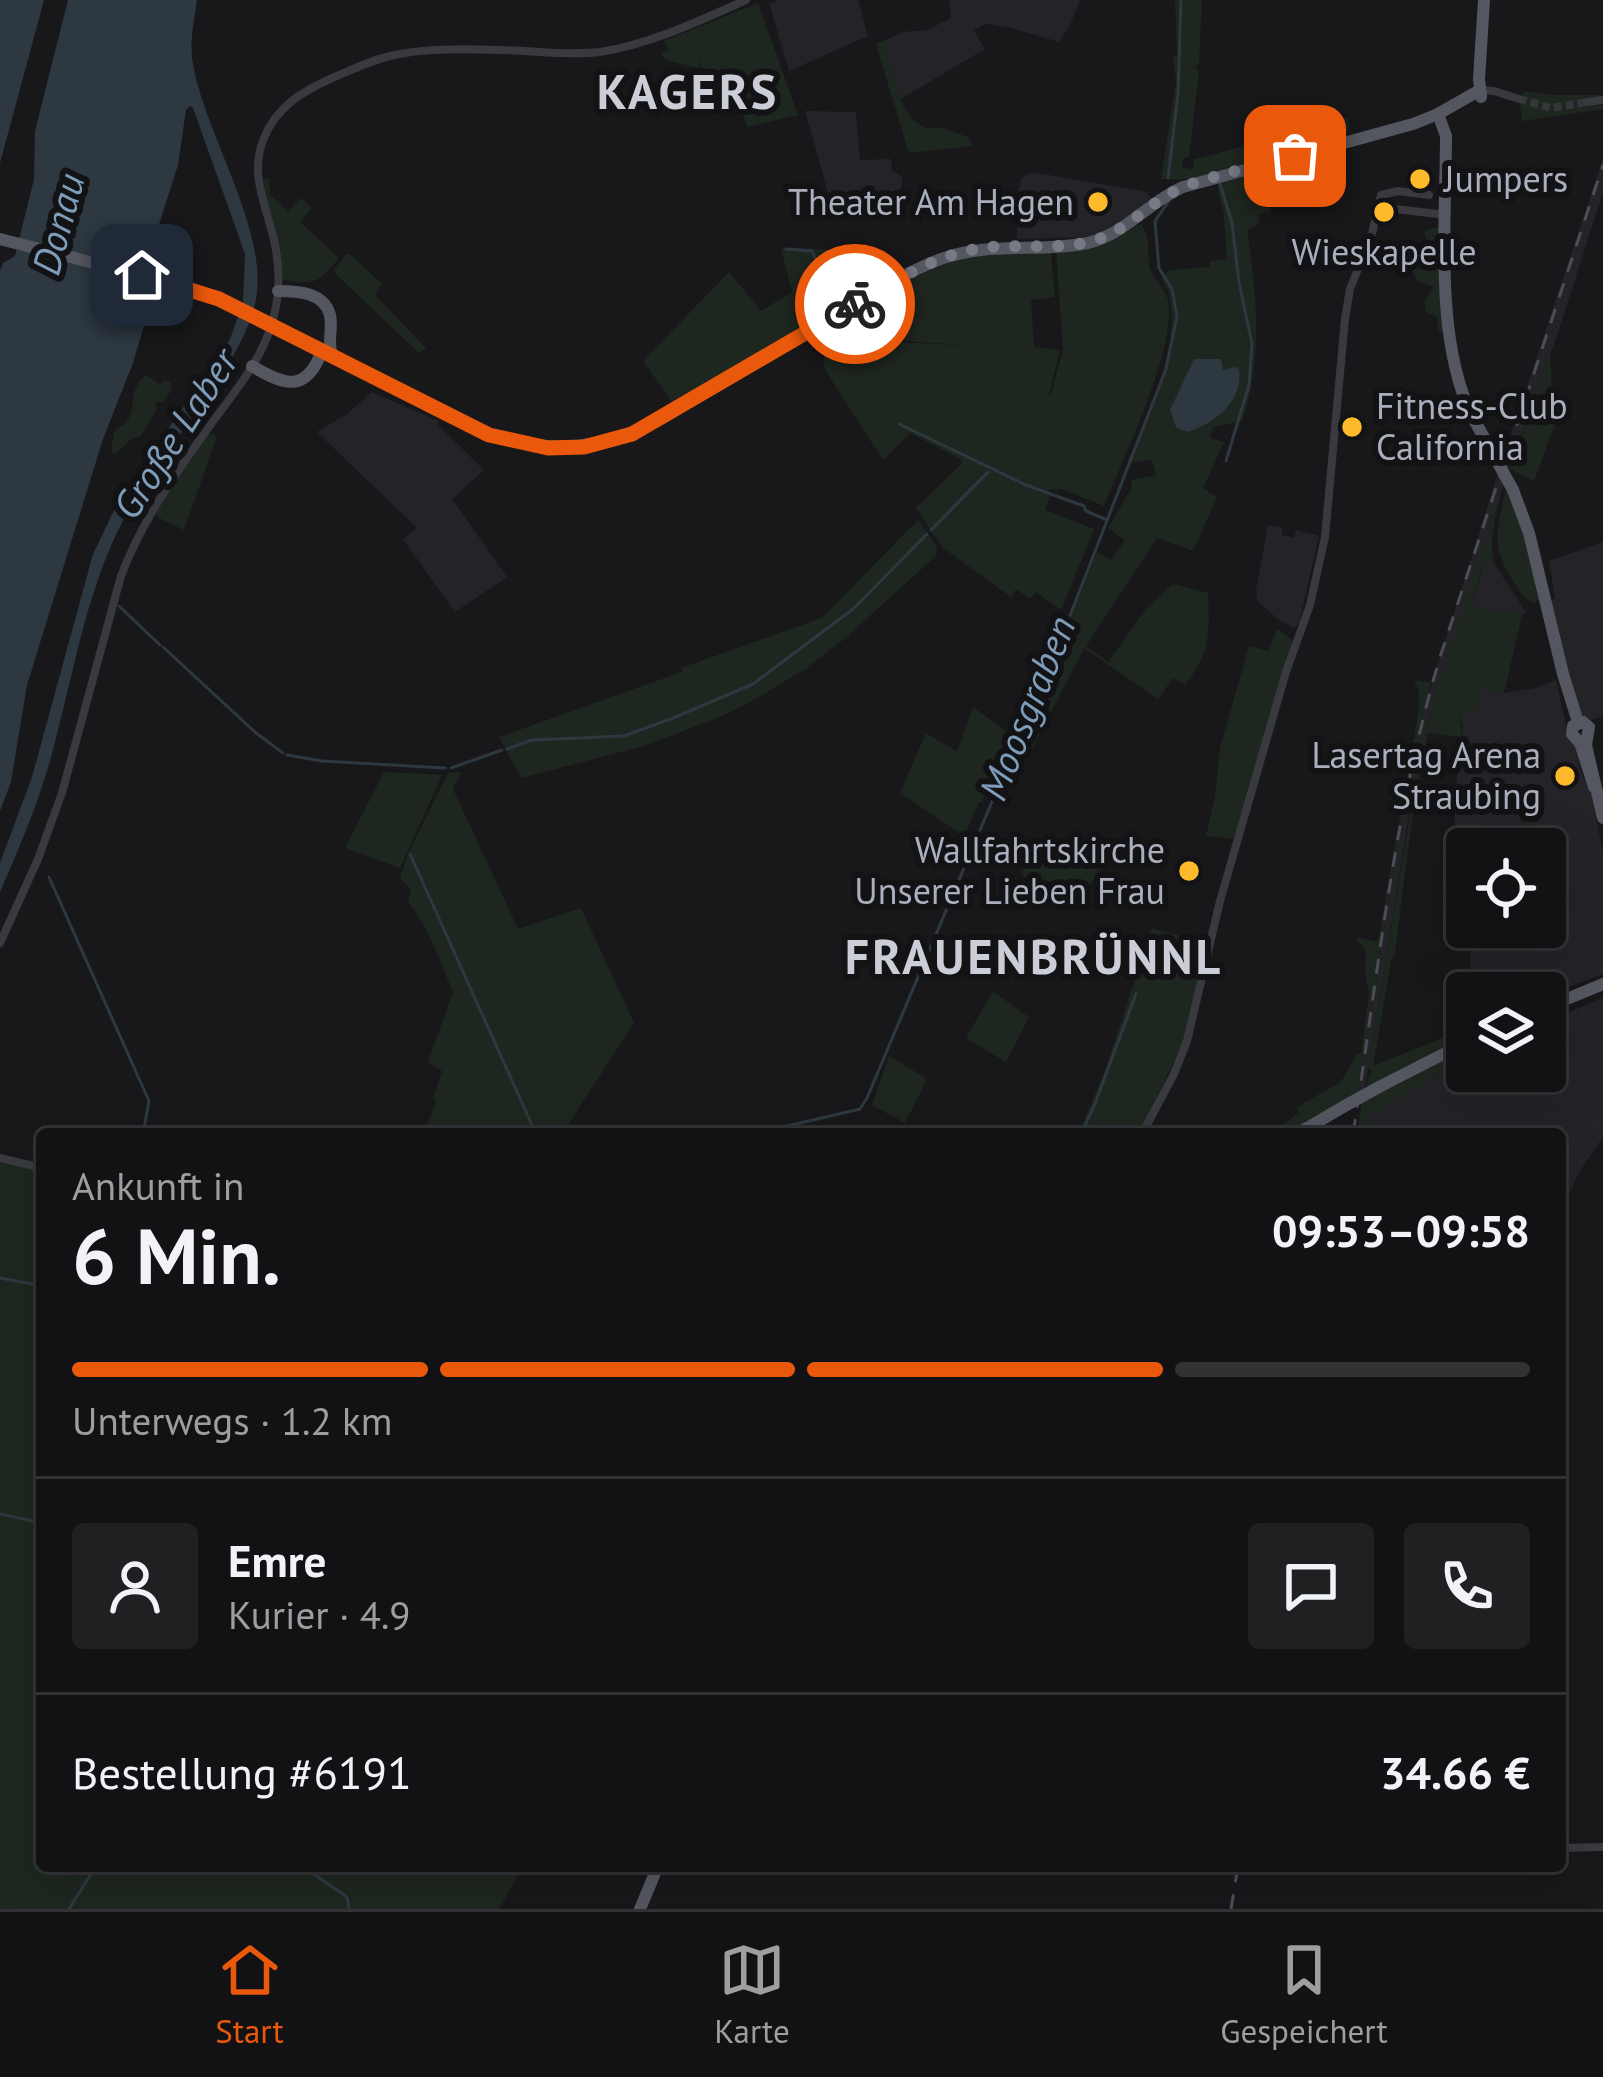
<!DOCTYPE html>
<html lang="de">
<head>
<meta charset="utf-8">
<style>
  :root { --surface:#121214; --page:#1f2022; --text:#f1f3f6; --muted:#9c9ea0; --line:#313234; --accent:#ea580c }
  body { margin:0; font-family:"PT Sans",sans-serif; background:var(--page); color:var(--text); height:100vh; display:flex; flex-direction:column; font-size:45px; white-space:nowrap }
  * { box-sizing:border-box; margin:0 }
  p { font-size:39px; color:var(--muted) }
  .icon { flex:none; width:66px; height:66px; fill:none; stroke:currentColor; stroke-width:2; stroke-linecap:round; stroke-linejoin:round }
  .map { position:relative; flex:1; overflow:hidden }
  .details { position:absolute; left:36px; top:1128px; width:1530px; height:744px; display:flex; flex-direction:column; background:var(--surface); border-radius:12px; box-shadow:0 12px 48px #0002,0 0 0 3px var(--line) }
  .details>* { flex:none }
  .controls { position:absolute; left:1446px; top:828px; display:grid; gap:24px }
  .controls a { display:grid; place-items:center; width:120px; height:120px; border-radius:12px; background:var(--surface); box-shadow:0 12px 48px #0002,0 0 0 3px var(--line); font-size:60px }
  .pin { position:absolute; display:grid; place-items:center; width:102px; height:102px; color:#fff; margin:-51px; border-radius:24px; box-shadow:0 6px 18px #0006 }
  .courier { position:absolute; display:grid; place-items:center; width:120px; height:120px; margin:-60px; border:9px solid #ea580c; border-radius:50%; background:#fff; color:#222; box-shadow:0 3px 15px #0007 }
  .summary em { font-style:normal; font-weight:800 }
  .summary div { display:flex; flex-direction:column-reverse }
  .summary { display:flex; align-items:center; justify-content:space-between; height:204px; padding:0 36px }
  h1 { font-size:78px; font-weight:800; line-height:90px }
  .bar { display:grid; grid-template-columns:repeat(4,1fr); gap:18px 12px; align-content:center; height:144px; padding:0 36px }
  .bar i { height:15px; border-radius:9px; background:var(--line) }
  .bar .selected { background:var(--accent) }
  .bar p { grid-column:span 4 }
  .line { display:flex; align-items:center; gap:30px; padding:0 36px; border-top:3px solid var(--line) }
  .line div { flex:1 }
  .round { display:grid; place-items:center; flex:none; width:126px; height:126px; border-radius:12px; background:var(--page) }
  .tab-bar { display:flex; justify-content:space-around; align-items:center; height:168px; border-top:3px solid var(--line); background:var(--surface); font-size:33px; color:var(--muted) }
  .tab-bar a { display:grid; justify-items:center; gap:6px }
  .tab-bar .selected { color:var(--accent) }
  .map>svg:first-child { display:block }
</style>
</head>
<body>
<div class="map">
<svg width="1603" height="1909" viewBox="0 0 1603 1909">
  <rect width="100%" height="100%" fill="#18181b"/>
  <g fill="#242428">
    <polygon points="779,0 858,0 868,36 789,71 769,3"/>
    <polygon points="949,0 1080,0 1071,23 1059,42 1012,28 989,24 982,25 974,31 985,49 894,103 876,44 903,32 927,30 951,18"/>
    <polygon points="805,111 856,112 860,160 891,159 892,170 903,178 901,188 893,194 894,209 836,210 829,196"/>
    <polygon points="1603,159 1603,192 1557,336 1502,488 1426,727 1410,808 1365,1089 1358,1092 1406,793 1424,709 1498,473"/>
    <polygon points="1032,172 1147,192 1153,201 1110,230 1090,237 1017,239 1017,199 1021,179"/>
    <polygon points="372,392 438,421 437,424 484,470 452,499 507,577 455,612 403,539 417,528 317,432 347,414"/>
    <polygon points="1268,525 1282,527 1282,535 1294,538 1296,530 1319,536 1299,623 1294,628 1279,620 1258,602 1256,590"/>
    <polygon points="1603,542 1603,716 1591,720 1579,714 1567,671 1551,600 1555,598 1549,561"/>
    <polygon points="1484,563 1495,565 1526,612 1522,615 1471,608"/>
    <polygon points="1556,680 1569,738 1574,742 1580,769 1592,797 1603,853 1603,974 1545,996 1545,993 1471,993 1470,930 1472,927 1545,927 1545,849 1467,849 1467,915 1457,865 1455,840 1455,796 1463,726 1460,716 1465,710 1473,714 1482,687 1504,693 1535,688"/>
    <polygon points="1603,998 1603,1137 1580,1171 1560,1213 1560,1134 1367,1134 1370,1115 1467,1058 1467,1071 1545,1071 1545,1022"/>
  </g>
  <g fill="#1e271f">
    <polygon points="1175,0 1202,0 1199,63 1195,67 1199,71 1189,157 1183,159 1182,166 1190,170 1194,166 1193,160 1251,144 1259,145 1262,141 1265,147 1260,160 1195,179 1161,179 1176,82 1173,56 1177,56"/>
    <polygon points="758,3 798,115 747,127 738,97 704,74 698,56 700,68 665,60 661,54 669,49 664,41"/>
    <polygon points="885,40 903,106 914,121 925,128 942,128 968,137 973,146 909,153 876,44"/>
    <polygon points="1524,91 1549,95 1599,95 1603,96 1585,101 1587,106 1603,105 1603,109 1522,121 1520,107"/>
    <polygon points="1348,118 1349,130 1341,137 1277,155 1273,152 1269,129"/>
    <path d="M1259,172L1267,178L1271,212L1259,214V224L1247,230C1257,294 1263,360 1242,421L1213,427L1210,438L1224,442L1203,488L1217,497L1193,551L1157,538L1086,646L1108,662L1147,608L1173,584L1208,593C1210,632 1210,654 1185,685L1173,678L1158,699L1084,648L1033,747L1021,738L1097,552L1111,560L1125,540L1108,528L1132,487L1131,480L1156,475L1152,460L1127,463C1146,416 1193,325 1161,278L1170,270L1210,267V261L1227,259L1224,215L1217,184Z"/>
    <path d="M266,178H269L270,195L288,211L301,198L312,208L300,222L339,258C318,283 315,286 282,279C279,245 268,215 263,181Z"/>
    <path d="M1141,224C1152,239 1146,251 1150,269C1153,278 1165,288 1168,300C1177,347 1123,460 1104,506L1062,489L1045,490L1051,493L1045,510L1094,529L1061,610L1036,592L1030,599L1016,589L1011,597L942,547L916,508L961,464L962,460L910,433L883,460L827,373C816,349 835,340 856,332L864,339L874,341L981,346L874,339L864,336L859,328L865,320V308C904,282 946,257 994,253C1013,252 1032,253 1051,253L1055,297L1031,300L1034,347L1060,350L1049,394L1051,395L1063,349L1056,251C1089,248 1113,241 1141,224Z"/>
    <polygon points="1439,228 1439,287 1444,332 1439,332 1437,317 1425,311 1425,300 1434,287 1417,281 1402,248 1408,241 1427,243 1424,232 1429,229"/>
    <polygon points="781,248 826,249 834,252 851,296 673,403 643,361 729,272 761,311 792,292"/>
    <polygon points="347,254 350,254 382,284 375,295 426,348 419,353 337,275 334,270"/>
    <polygon points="1550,350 1552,394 1559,413 1534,481 1510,469"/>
    <path d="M146,375L160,384L165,380L171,382L172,389L163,402H156L157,409L141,436L131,439L114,455L111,450L115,430C143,418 123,393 146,375Z"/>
    <polygon points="213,434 217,436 184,530 157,517 156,509 207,435"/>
    <path d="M1502,488C1497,514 1487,540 1495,565L1483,563L1471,607L1522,615L1504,693L1482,687L1474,714L1465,711L1460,716L1462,737L1428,733L1412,819L1395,952L1391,961L1373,1066L1467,1028V1038L1368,1088L1367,1082L1372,1069H1368L1421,748L1435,696Z"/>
    <path d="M1505,492H1509L1520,519L1539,599L1535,603C1524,599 1522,594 1515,584C1490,546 1497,534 1505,492Z"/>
    <polygon points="918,520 937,546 936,556 844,639 805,669 752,701 722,716 644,746 521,778 499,737 682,672 681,668 822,618"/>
    <polygon points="1277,629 1294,641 1237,839 1206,836 1215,797 1220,748 1249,646 1268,651"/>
    <polygon points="1414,681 1431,682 1406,793 1358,1092 1290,1134 1270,1134 1298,1113 1297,1107 1341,1082 1357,1054 1361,1054 1369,994 1365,971 1366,955 1364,947 1356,940 1357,937 1378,942 1419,709 1419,690"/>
    <polygon points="973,707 1010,734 982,802 979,802 964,836 900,793 926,733 957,752"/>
    <polygon points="384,772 442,775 400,868 345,848"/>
    <path d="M461,772L453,789L518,929L581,908L634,1023L562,1134H424L436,1101L433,1099L442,1071L428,1062L453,992C440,962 429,927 408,902L411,890L400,878L408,854L448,773Z"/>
    <polygon points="1046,834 1100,869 1074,908 1021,874"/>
    <polygon points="1152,928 1207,943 1184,1041 1139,1134 1078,1134 1105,1071"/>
    <polygon points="993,992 1029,1017 1006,1062 966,1038"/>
    <polygon points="1467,1049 1467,1058 1370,1115 1367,1134 1357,1134 1362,1102"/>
    <polygon points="889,1056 927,1079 905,1123 872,1105"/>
    <polygon points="0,1161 42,1171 42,1866 523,1866 499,1909 0,1909"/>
  </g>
  <g fill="#2d3841">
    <polygon points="0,0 44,0 0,163"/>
    <path d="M68,0H197C194,21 189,43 193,64C205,133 264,223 257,292C251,352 176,436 142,488C90,567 78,656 54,746C41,797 21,844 0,892V863L32,777L93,554L119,500L230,339L243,303L245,254L193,108L190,106L186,110L178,165L154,240L113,229L104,270H109L112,259L144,266L141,282L149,287V309L133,363L103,439L27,685L11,782L0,811V271L3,263L15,256L34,179L35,131Z"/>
    <path d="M1194,359H1221L1223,370L1235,367L1239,369C1244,400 1215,424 1187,432L1176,427L1170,410Z"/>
  </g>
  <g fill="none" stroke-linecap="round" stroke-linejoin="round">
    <g stroke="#2d3841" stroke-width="3">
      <polyline points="1168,178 1178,94 1181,0"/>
      <polyline points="1220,184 1232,223 1239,282 1252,344 1249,385 1226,461"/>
      <polyline points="786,249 812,251 836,306"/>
      <polyline points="842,319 846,331"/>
      <polyline points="847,336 852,358"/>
      <polyline points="899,424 1026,485 1084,506 1086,511 1107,520"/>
      <polyline points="931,530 988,472"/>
      <polyline points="119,606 160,645"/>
      <polyline points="163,647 256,733 283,753"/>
      <polyline points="507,749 532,740 624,736 673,718 753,684 853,609 927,534"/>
      <polyline points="287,755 322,761 445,768"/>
      <polyline points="451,768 502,750"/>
      <polyline points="410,854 536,1134"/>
      <polyline points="49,877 149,1101 143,1134"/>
      <polyline points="753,1134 860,1109 867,1098 1064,631 1166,369 1177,316 1172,289 1159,268 1155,221 1169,201"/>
      <polyline points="1081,1134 1094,1106 1136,994"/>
      <polyline points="0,1278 42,1286"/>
      <polyline points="0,1514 42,1523"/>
      <polyline points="302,1866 347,1897 349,1909"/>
      <polyline points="69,1909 96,1866"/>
    </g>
    <polyline stroke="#35363b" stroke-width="8" stroke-dasharray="8 4" stroke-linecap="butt" points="1519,99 1551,108 1587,102"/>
    <g stroke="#393a40" stroke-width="8">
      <polyline points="1480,90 1494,91 1519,99"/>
      <polyline points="1587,102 1603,100"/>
      <polyline points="1379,207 1446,215"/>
      <path d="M0,943L38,859L62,793L121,576C143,518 178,470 214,420C234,393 256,366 268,335C279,307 281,275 275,245C268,208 248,176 264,138C276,108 301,92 330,79C349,71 369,61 390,56C423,48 464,49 499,50C532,50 566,56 600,52C651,44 699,21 746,0"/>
      <polyline points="1142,1134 1174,1074 1187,1041 1220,901 1286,672 1310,605 1325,537 1345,319 1350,289 1372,234 1381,195 1398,191 1429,195"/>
      <polyline points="0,1158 42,1168"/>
      <polyline points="1560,1848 1603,1847"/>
    </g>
    <g stroke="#555760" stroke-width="12">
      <polyline points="1481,97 1479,79 1484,0"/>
      <path d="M1438,114L1446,136C1446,222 1434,338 1472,416"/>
      <polyline points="0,239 180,285 227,303"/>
      <path d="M278,291C297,291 324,292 330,315C333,329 327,341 332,355"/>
      <path d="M283,331L471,427C536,455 597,453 659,420C715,387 771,354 827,321C864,299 901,274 941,259C989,241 1039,253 1088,243C1126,234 1148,202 1183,187L1413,124L1438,114L1480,90"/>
      <path d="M252,366C285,386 306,393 322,351"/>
      <polyline points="1513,490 1529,533 1563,674 1578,722"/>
      <polyline points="1594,787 1580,743 1572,734 1573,726 1583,722 1589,727 1586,745 1603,818"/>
      <polyline points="1545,1008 1603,984"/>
      <polyline points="1379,1087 1467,1042"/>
      <polyline points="1297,1134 1343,1107"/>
      <polyline points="640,1909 658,1866"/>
    </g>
    <g stroke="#4c4e55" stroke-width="3" stroke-dasharray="15 12" stroke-linecap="butt">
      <path d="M1353,1134C1378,975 1394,808 1441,654L1603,165"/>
      <polyline points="1231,1909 1238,1866"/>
    </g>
    <g stroke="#555760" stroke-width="12">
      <polyline points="227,303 283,331"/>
      <polyline points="1472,416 1513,490"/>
      <polyline points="1343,1107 1379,1087"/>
    </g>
  </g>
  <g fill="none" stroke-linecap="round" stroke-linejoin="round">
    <path stroke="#767a84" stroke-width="12" stroke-dasharray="0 21.6" d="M855,304C895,281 935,255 982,248C1018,243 1057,251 1092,241C1124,232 1143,209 1171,193C1200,177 1260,166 1295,156"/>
    <polyline stroke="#ea580c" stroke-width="15" points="142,275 219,299 489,435 548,448 584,447 632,434 855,304"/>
  </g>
  <g fill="#ffba2c" stroke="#131316" stroke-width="4.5">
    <circle cx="1420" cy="179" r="12"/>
    <circle cx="1098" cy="202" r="12"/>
    <circle cx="1384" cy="212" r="12"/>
    <circle cx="1352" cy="427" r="12"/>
    <circle cx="1565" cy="776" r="12"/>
    <circle cx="1189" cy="871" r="12"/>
  </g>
  <g text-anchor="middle" stroke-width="12" stroke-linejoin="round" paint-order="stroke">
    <g font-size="36" fill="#a9afbc" stroke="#131316" text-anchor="end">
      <text x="1444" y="192" text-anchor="start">Jumpers</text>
      <text x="1074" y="215">Theater Am Hagen</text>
      <text x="1384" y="265" text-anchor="middle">Wieskapelle</text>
      <text x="1376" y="419" text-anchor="start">Fitness-Club<tspan x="1376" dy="41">California</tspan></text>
      <text x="1541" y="768">Lasertag Arena<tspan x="1541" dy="41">Straubing</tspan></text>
      <text x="1165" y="863">Wallfahrtskirche<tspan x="1165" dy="41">Unserer Lieben Frau</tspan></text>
    </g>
    <g font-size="39" font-style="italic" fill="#7e9dba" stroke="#131316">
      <text transform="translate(58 224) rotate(-75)" y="14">Donau</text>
      <text transform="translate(175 434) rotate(-57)" y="14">Große Laber</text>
      <text transform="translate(1027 708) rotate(-68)" y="14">Moosgraben</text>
    </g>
    <g font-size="48" font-weight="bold" letter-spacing="3" fill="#cbced7" stroke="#131316">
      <text x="688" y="109">KAGERS</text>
      <text x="1034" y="974">FRAUENBRÜNNL</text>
    </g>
  </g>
</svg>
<div class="controls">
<a><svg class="icon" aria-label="locate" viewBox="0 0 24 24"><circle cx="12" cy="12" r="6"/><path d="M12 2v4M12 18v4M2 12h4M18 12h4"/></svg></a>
<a><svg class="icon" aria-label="layers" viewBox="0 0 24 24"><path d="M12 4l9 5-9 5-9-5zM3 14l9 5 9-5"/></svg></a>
</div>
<div class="pin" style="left:1295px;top:156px;background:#ea580c"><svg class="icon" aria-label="bag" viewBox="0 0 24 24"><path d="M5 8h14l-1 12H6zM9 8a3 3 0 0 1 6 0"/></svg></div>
<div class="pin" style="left:142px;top:275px;background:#1f2937"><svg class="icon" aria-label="home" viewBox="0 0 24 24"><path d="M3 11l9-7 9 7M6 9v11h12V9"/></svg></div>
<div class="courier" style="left:855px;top:304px"><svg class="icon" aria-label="bike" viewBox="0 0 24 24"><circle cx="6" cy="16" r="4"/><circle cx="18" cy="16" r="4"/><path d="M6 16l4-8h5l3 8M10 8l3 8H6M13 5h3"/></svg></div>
<section class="details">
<div class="summary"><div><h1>6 Min.</h1><p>Ankunft in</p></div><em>09:53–09:58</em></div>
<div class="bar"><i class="selected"></i><i class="selected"></i><i class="selected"></i><i></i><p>Unterwegs · 1.2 km</p></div>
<div class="line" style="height:216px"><a class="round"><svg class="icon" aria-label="person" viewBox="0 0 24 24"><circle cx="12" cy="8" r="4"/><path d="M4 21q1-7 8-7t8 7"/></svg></a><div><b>Emre</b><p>Kurier · 4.9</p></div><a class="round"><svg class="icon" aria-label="chat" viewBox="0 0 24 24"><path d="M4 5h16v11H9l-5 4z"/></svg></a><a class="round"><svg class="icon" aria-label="phone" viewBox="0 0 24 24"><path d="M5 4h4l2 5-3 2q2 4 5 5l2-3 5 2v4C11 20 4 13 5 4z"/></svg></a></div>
<div class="line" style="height:156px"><div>Bestellung #6191</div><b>34.66 €</b></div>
</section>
</div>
<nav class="tab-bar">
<a class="selected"><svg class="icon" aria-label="home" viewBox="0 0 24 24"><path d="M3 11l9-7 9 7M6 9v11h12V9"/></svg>Start</a>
<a><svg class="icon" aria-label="map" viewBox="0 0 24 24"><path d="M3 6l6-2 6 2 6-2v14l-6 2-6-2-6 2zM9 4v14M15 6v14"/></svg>Karte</a>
<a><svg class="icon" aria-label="saved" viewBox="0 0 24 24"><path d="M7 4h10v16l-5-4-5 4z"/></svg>Gespeichert</a>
</nav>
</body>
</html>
